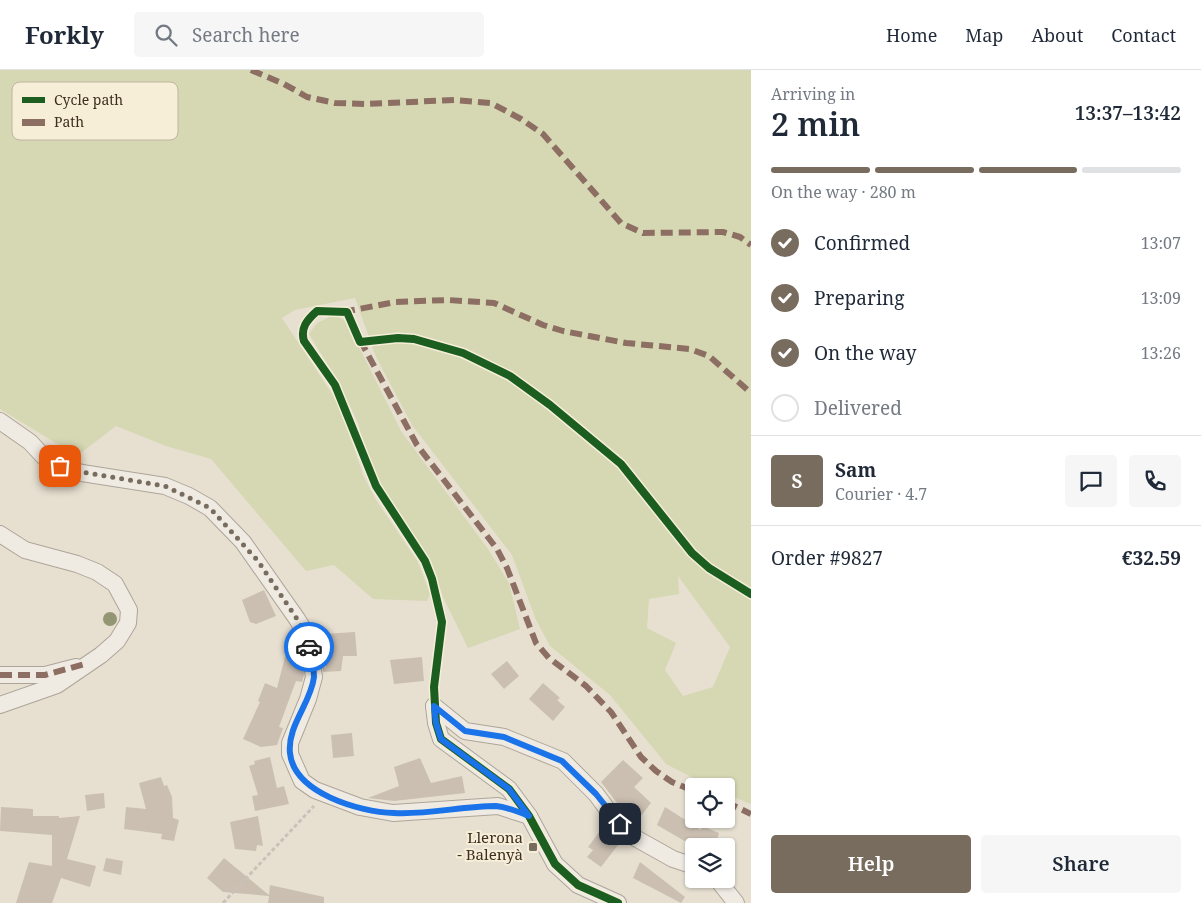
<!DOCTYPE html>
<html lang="en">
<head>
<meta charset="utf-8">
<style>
  :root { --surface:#fff; --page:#f6f6f7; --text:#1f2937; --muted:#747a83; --line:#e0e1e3; --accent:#786c5e }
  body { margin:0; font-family:"Noto Serif",serif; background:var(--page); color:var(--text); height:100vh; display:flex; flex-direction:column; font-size:19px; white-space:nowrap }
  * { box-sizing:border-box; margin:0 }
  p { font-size:16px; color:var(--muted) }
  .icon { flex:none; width:28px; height:28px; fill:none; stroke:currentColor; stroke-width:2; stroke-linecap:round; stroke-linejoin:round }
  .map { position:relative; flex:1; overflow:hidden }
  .drawer { display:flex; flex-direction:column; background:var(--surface); width:450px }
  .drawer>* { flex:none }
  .fabs { position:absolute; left:685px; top:708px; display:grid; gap:10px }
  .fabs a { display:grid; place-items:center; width:50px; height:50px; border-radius:5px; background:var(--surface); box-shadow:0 1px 4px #0004; font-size:25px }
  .pin { position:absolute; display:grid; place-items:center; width:42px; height:42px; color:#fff; margin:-21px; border-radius:10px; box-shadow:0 2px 8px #0006 }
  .courier { position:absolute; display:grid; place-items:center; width:50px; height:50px; margin:-25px; border:4px solid #1a73e8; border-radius:50%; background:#fff; color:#222; box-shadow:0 1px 6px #0007 }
  .summary em { font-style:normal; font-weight:600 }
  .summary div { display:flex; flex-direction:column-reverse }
  .summary { display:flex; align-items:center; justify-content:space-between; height:85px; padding:0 20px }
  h1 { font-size:32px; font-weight:600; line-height:38px }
  .bar { display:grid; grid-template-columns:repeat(4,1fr); gap:8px 5px; align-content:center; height:60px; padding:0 20px }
  .bar i { height:6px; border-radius:4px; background:var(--line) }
  .bar .selected { background:var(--accent) }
  .bar p { grid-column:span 4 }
  .line { display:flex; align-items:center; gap:12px; padding:0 20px; border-top:1px solid var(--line) }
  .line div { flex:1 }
  .round { display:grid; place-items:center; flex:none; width:52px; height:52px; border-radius:5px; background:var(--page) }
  ol { padding:0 20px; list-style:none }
  li { display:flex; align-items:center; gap:15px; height:55px }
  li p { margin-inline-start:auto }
  li .icon { padding:5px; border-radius:50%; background:var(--accent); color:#fff; stroke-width:4 }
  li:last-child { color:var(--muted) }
  li i { width:28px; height:28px; border:2px solid var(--line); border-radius:50% }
  .cta { display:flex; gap:10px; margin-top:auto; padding:10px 20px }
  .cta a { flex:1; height:58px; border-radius:5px; background:var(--accent); color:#fff; font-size:20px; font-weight:600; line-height:58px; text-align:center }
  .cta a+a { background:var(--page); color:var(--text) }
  header { display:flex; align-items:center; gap:30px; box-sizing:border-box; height:70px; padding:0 25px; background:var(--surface); border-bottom:1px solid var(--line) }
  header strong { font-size:24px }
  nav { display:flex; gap:28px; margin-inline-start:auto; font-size:18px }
  .search { width:350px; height:45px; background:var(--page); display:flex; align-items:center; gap:12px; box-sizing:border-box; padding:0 18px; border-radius:5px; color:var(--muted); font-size:19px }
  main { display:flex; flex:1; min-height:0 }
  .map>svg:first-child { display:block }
</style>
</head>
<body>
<header>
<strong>Forkly</strong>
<div class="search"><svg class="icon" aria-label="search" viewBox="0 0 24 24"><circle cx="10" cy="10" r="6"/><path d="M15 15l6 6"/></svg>Search here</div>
<nav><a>Home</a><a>Map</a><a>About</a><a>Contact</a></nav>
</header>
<main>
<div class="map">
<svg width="751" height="833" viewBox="0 0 751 833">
  <rect width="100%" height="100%" fill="#e7e0d1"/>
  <g fill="#d6d7b3" fill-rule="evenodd">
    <path d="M0,0H751V734L726,724V716H709L666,694L610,625L550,576L536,550L512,485L412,355L376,287L355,228L295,240L282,248L340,336L363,405L376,430L418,492L430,524L427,531L373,529L334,495L306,501L211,389L166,376L116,356L77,386L0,339ZM678,506L730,577L713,617L683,626L665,600L676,573L647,558L649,529L679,524Z"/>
    <polygon points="334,245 346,251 401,361 488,479 509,513 520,559 468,578 443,527 431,491 382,418 367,384 358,353 340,315 309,264 317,253"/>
  </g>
  <g fill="#cbbfb2">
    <polygon points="264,520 276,546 256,554 250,552 242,530"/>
    <polygon points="355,562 357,586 343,586 341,601 323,602 323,597 326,598 318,568 325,568 324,564"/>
    <polygon points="285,587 302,591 304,605 302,612 296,611 290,627 279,657 283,658 277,675 261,677 243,669 260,632 258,631 265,613 277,618"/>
    <polygon points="422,587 424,611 394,614 390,590"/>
    <polygon points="507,591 519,606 504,619 491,604"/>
    <polygon points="543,613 560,628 557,630 565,637 553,651 529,629"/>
    <polygon points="352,663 354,686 333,688 331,665"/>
    <polygon points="270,687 277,718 284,716 289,734 255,741 252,726 258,725 249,696 255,694 254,691"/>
    <polygon points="420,688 431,713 462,706 465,723 394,731 368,728 399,716 394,697"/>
    <polygon points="623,690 643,708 634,717 651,733 634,755 601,712"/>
    <polygon points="161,707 164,716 167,715 172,727 173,748 179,750 174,771 161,769 162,764 124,759 126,737 146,739 139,713"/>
    <polygon points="104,723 105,738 87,741 85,725"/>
    <polygon points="1,737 33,739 33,746 59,746 59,748 80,746 67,789 96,796 90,817 61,808 52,833 16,833 29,792 52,796 52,765 0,761"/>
    <polygon points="665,737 701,760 702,756 719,763 715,776 693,776 657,755"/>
    <polygon points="258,746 263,776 257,775 256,781 235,779 230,752"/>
    <polygon points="600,761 618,775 601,797 587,787 593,780 588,777"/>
    <polygon points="106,788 123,791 121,805 103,801"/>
    <polygon points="224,788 269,825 270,815 324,827 324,833 268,833 269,826 223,822 207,808"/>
    <polygon points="640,792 685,827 681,833 633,808"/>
  </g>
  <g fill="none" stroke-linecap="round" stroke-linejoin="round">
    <g stroke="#ada599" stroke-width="18">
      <g id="street">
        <polyline points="0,351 30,372 43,386 61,396 82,403 165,416 189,426 210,438 243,472 297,549 308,567 314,607 308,629 290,673 290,684 302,711 315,720 360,737 393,743 498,736 529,746"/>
        <polyline points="0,464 25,480 77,494 97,502 115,514 129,540 128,553 117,571 101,585 57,615 0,635"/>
        <polyline points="0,605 45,605 76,597"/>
        <polyline points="434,636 465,661 504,667 563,691 596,724 610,743 630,765 673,789 694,796"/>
        <polyline points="434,636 436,653 441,669 509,719 529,746 555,794 578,815 618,833"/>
        <polyline points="717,809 736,833"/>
      </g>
    </g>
    <polyline stroke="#c8c2b9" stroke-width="3" stroke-dasharray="4 2.5" stroke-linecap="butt" points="223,833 314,736"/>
    <use href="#street" stroke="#efebe3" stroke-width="16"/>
    <g stroke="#8d6e63" stroke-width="6" stroke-dasharray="12 6" stroke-linecap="butt">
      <polyline points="251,0 284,14 307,27 335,33 366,34 454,30 491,33 521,49 543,64 621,153 643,163 723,162 740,167 751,175"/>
      <polyline points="343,242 395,232 448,230 494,233 543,255 563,261 626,273 690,279 709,286 751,323"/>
      <polyline points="360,270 417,375 497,479 507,498 536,573 549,588 586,616 611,642 641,687 656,701 672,712 694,721"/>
      <polyline points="0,605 45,605 85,594"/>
      <polyline points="726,732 751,744"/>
    </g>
    <g stroke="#f7eed8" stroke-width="11">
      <path id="cycleway" d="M618,833L578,815L555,794L529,746L509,719L441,669L436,653L434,617L442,552L432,509L425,491L376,416L335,315L304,271C300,258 307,250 317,241L347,242L360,272L398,268L414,269L463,283L510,306L550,335L621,394L692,483L709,498L751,524"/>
    </g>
    <use href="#cycleway" stroke="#1b5e20" stroke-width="8"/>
  </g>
  <circle fill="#929673" cx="110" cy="549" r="7"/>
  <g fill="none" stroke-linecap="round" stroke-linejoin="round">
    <polyline stroke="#786c5e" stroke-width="5" stroke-dasharray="0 9" points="60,396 82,402 165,416 210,438 258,491 297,549 308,567 309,577"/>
    <path stroke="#1a73e8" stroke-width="6" d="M309,577C311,586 314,598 314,607C311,633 287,656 290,683C294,723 359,742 394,743C428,745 462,736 496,736C507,737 519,742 529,746L509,719L441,669L436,653L434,636L465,661L504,667L562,691L596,724L620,754"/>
  </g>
  <rect fill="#786c5e" stroke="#f7eed8" stroke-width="2" x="528" y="772" width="10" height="10" rx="2.5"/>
  <g text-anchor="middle" stroke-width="4" stroke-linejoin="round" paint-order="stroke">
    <g font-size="15" fill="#3d2e20" stroke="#f7eed8" text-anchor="end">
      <text x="523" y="773">Llerona<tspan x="523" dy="17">- Balenyà</tspan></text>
    </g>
  </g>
  <rect x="12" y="12" width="166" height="58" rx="8" fill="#f7eed8" stroke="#bfb4a1" stroke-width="1"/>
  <rect x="22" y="27" width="23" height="6" fill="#1b5e20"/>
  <rect x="22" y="49" width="23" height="7" fill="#8d6e63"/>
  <g font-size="14" fill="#3d2e20">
    <text x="54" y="35">Cycle path</text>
    <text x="54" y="57">Path</text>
  </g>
</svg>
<div class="fabs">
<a><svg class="icon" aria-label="locate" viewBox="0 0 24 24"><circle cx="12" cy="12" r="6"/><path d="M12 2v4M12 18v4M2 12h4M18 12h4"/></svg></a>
<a><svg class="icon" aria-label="layers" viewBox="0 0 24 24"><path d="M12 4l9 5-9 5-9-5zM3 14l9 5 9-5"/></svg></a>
</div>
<div class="pin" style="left:60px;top:396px;background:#ea580c"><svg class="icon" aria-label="bag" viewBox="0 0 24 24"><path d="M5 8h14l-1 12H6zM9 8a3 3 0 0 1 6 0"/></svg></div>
<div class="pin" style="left:620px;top:754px;background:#1f2937"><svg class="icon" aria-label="home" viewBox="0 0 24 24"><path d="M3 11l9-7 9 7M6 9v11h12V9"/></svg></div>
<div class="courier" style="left:309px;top:577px"><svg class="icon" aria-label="car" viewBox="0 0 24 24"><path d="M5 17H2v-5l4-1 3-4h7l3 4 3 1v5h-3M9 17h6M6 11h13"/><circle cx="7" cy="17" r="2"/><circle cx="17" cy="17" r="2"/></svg></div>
</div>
<section class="drawer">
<div class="summary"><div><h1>2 min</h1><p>Arriving in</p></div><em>13:37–13:42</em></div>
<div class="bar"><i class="selected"></i><i class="selected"></i><i class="selected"></i><i></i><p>On the way · 280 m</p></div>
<ol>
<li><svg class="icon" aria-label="check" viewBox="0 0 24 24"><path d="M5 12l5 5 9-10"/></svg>Confirmed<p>13:07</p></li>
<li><svg class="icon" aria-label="check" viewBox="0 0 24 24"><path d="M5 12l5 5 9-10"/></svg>Preparing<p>13:09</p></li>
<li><svg class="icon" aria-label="check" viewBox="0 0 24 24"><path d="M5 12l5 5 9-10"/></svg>On the way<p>13:26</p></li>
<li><i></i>Delivered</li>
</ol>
<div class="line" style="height:90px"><b class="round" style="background:var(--accent);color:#fff">S</b><div><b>Sam</b><p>Courier · 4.7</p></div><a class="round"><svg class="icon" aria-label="chat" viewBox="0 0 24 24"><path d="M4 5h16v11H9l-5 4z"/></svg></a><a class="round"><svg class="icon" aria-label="phone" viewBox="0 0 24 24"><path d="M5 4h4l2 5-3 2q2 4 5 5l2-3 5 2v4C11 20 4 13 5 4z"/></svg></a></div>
<div class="line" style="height:65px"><div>Order #9827</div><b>€32.59</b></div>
<div class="cta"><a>Help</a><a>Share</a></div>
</section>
</main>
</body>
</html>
